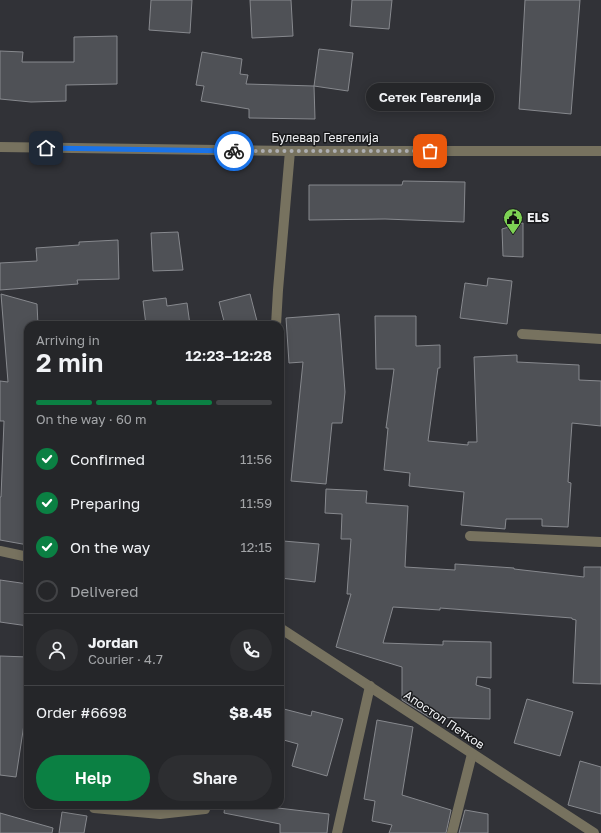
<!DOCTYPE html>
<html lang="en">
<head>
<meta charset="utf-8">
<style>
  :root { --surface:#252629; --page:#2d2e31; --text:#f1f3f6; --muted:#a3a5a8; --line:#424346; --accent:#0b8043 }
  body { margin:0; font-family:"Golos Text",sans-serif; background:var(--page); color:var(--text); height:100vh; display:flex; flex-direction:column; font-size:15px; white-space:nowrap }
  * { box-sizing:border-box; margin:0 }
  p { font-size:13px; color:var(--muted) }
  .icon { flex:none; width:22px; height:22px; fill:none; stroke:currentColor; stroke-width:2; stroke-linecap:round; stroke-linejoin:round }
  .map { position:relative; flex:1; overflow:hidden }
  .side { position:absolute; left:24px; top:321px; width:260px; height:488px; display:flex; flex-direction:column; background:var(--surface); border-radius:12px; box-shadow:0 2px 10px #0003,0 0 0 1px var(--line) }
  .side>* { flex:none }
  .pin { position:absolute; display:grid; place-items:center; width:34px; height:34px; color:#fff; margin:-17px; border-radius:8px; box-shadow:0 2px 6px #0006 }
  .courier { position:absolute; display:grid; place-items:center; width:40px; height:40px; margin:-20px; border:3px solid #1a73e8; border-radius:50%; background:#fff; color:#222; box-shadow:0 1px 5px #0007 }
  .bubble { position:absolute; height:28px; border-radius:14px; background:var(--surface); box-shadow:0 2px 10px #0003,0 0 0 1px var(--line); font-size:13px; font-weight:600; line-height:28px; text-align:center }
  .headline em { font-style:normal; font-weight:600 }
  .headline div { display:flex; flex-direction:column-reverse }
  .headline { display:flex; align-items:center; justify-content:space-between; height:68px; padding:0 12px }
  h1 { font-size:26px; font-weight:600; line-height:30px }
  .bar { display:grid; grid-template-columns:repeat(4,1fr); gap:6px 4px; align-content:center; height:48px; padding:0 12px }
  .bar i { height:5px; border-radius:3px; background:var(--line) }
  .bar .active { background:var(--accent) }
  .bar p { grid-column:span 4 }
  .line { display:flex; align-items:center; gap:10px; padding:0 12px; border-top:1px solid var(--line) }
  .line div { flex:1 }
  .round { display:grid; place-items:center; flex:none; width:42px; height:42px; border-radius:21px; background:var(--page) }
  ol { padding:0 12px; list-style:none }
  li { display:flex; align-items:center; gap:12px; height:44px }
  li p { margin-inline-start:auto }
  li .icon { padding:4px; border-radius:50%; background:var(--accent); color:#fff; stroke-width:4 }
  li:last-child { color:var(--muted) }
  li i { width:22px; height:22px; border:2px solid var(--line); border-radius:50% }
  .button { display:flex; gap:8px; margin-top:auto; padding:8px 12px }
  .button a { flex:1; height:46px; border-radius:24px; background:var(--accent); color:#fff; font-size:16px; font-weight:600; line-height:46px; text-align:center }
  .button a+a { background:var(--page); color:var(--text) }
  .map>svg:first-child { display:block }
</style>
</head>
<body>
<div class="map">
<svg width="601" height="833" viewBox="0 0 601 833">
  <rect width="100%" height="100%" fill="#313237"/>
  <g fill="#4f5156" stroke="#87898e">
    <polygon points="151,0 192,0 190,33 149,30"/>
    <polygon points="250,0 291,0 293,36 252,38"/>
    <polygon points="352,0 392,0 389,29 350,26"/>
    <polygon points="525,0 580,0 571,114 519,109"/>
    <polygon points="117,36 117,84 66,85 66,101 31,102 0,99 0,51 23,52 22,62 74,62 74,37"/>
    <polygon points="319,49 353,53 348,91 314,86"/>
    <polygon points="202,52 242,59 240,74 248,75 246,84 314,86 315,119 249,118 249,109 201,101 204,86 196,85"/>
    <polygon points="403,181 465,182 464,222 385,219 309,220 309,185 402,185"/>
    <polygon points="523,223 523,257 503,256 502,229"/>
    <polygon points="178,232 183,270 153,271 151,233"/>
    <polygon points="118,240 119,279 77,280 78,284 0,290 0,263 37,261 36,248 79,245 79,242"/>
    <polygon points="488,278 512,281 507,324 460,318 465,283 487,286"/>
    <polygon points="1,294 37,304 38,325 28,325 28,545 0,540 0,497 1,497 4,421 0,421 0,381 8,382"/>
    <polygon points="250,294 258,325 225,325 219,302"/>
    <polygon points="166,298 167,306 187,303 190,325 146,325 143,301"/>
    <polygon points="339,314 345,392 342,423 332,423 326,484 291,481 303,362 289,363 286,318"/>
    <polygon points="375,316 416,316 416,346 440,345 440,368 438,368 428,441 468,445 468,442 477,442 474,357 517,355 517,362 579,365 579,380 601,381 601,426 572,423 568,482 571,483 568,527 542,526 542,519 506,519 505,529 461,525 464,492 409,486 410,473 384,470 388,428 386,428 394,369 376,369"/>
    <polygon points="326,489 367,491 366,503 408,506 405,567 455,570 455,564 514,568 514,569 584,577 584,567 601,567 601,684 573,683 576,620 572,619 572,618 440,608 440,610 393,607 383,643 443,645 443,641 491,642 491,678 477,677 476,685 490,689 490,719 429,717 402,700 402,667 336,647 351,594 347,594 351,539 341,539 342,514 325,513"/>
    <polygon points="283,541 319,544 315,582 280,578"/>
    <polygon points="0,580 28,584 28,626 0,622"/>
    <polygon points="0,656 28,657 28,698 16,777 0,775"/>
    <polygon points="527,699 573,712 560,756 514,743"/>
    <polygon points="280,708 311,716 312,711 343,719 327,776 292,766 298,744 280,739"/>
    <polygon points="377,720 413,727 402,795 451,810 446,833 389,833 392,825 372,821 375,801 364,799"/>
    <polygon points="580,761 601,767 601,814 568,805"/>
    <polygon points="225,805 278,805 278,808 329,814 327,833 280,833 280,824 224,813"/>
    <polygon points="465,810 488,814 488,833 459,833"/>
    <polygon points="62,812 87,816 84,833 59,833"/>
    <polygon points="0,813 53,828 52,833 0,833"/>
  </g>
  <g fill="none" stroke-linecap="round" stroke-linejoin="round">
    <g stroke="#77725f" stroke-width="10">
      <polyline points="0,147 290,151 601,151"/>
      <polyline points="276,325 278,290 290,151"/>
      <polyline points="522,334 601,339"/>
      <polyline points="470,536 601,542"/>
      <polyline points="0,551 28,557"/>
      <polyline points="280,628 594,833"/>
      <polyline points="94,808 160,814 205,809 206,805"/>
      <polyline points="337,833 370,686"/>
      <polyline points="452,833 472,754"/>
    </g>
  </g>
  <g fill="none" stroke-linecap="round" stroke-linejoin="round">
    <polyline stroke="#adaeb2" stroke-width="4" stroke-dasharray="0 7.2" points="234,151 430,151"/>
    <polyline stroke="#1a73e8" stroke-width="5" points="46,148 234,151"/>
  </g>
  <defs>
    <g id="civic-pin" transform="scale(1)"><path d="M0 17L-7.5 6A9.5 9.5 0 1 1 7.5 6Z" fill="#7dd154" stroke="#191a1c"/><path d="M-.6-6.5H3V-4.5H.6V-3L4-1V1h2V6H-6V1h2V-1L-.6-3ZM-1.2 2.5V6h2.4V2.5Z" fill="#111"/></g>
  </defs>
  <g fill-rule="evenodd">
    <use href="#civic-pin" x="513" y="218"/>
  </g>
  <g text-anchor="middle" stroke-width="3" stroke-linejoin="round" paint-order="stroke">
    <g font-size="12" fill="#f0f1f4" stroke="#191a1c">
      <text x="325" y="142">Булевар Гевгелија</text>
      <text transform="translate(444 720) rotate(34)" y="4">Апостол Петков</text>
    </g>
    <g font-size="12" font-weight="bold" fill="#f0f1f4" stroke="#191a1c" text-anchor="start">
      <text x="527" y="222">ELS</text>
    </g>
  </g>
</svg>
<div class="pin" style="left:430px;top:151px;background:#ea580c"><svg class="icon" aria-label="bag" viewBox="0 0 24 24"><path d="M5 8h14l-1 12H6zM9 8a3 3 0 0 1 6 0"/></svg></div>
<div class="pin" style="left:46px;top:148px;background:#1f2937"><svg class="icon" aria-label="home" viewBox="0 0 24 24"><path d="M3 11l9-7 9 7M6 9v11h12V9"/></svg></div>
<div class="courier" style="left:234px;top:151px"><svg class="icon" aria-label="bike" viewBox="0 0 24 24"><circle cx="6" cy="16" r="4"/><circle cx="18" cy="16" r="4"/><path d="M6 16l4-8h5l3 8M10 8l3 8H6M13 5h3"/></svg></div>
<div class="bubble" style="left:366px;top:83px;width:128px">Сетек Гевгелија</div>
<section class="side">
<div class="headline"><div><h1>2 min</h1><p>Arriving in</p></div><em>12:23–12:28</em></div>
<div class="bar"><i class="active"></i><i class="active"></i><i class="active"></i><i></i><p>On the way · 60 m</p></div>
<ol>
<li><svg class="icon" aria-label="check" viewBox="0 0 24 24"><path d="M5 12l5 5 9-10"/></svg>Confirmed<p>11:56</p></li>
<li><svg class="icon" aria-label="check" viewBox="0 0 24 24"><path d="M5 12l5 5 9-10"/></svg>Preparing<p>11:59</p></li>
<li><svg class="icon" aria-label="check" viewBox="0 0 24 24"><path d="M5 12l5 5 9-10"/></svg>On the way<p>12:15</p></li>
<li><i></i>Delivered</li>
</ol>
<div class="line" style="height:72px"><a class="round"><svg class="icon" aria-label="person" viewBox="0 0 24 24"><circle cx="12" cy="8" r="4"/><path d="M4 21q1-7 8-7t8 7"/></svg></a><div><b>Jordan</b><p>Courier · 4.7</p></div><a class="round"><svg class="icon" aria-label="phone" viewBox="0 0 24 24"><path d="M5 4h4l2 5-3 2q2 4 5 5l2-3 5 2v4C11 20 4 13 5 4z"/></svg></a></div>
<div class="line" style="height:52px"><div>Order #6698</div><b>$8.45</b></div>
<div class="button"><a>Help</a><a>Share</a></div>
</section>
</div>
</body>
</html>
